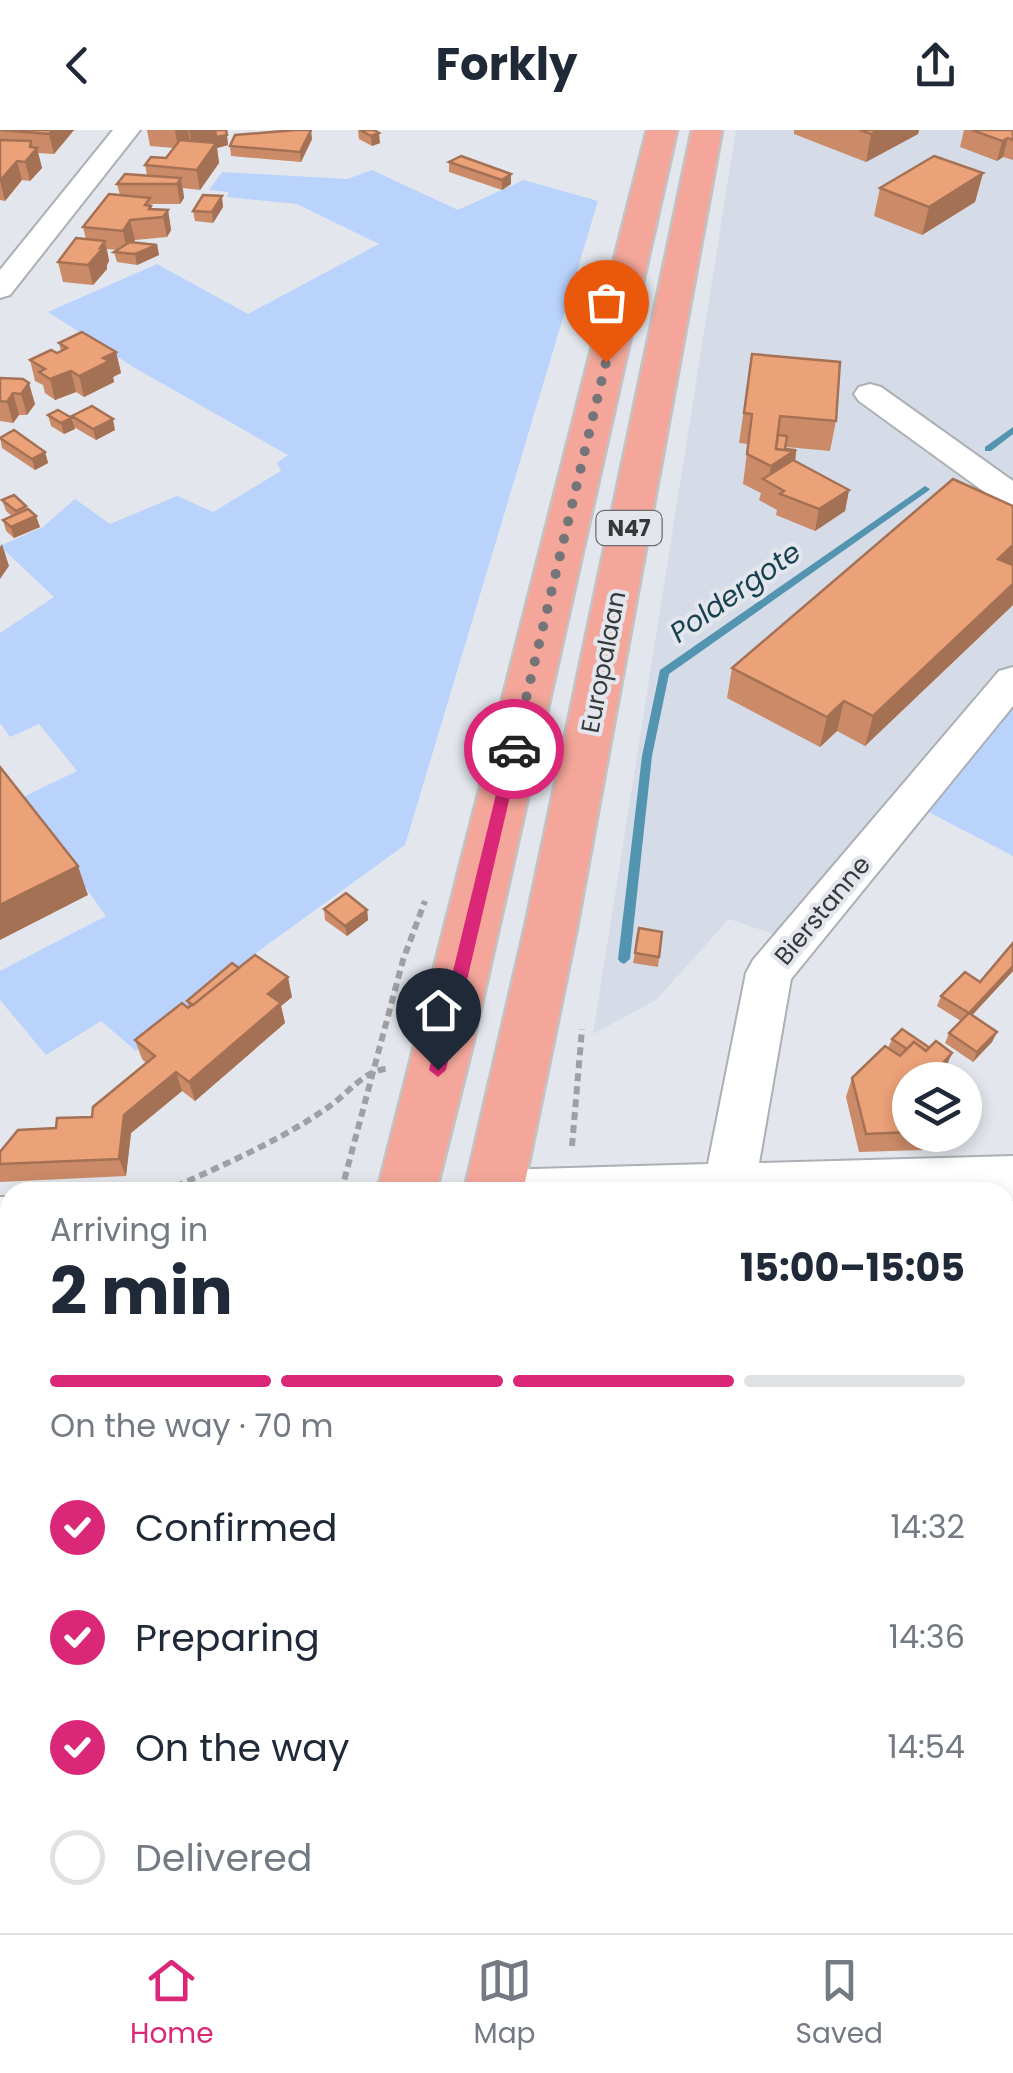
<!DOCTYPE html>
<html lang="en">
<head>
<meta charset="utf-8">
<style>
  :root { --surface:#fff; --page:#f2f2f3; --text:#1f2937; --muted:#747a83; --line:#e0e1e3; --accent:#db2777 }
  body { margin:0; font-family:Poppins,sans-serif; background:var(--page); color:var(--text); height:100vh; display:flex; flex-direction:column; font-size:38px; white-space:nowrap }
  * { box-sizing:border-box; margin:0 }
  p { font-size:32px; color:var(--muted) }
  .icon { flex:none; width:55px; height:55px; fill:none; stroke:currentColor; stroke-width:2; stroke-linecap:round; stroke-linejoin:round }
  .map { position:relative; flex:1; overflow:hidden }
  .details { position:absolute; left:0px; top:1052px; width:1015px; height:752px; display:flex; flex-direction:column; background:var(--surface); border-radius:30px 30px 0 0; box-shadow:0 5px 15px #0003 }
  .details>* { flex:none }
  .fabs { position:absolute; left:892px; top:932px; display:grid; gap:20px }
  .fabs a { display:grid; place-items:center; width:90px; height:90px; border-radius:50%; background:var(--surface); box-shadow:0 5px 15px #0003; font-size:50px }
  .pin { position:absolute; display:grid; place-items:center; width:85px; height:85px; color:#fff; margin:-102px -42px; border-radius:50% 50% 50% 0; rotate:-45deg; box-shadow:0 0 10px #0007 }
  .pin .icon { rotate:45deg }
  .courier { position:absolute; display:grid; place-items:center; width:100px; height:100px; margin:-50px; border:8px solid #db2777; border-radius:50%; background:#fff; color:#222; box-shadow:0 2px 12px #0007 }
  .summary em { font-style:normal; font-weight:700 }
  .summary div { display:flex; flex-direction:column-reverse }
  .summary { display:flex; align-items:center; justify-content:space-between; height:170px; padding:0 50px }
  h1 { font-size:65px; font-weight:700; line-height:75px }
  .bar { display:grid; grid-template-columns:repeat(4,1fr); gap:15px 10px; align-content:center; height:120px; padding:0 50px }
  .bar i { height:12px; border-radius:8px; background:var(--line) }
  .bar .on { background:var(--accent) }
  .bar p { grid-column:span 4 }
  ol { padding:0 50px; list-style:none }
  li { display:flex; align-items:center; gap:30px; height:110px }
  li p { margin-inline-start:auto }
  li .icon { padding:10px; border-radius:50%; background:var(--accent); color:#fff; stroke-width:4 }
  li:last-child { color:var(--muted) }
  li i { width:55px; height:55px; border:5px solid var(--line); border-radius:50% }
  header { display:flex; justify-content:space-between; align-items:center; height:130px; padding:0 50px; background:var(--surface); font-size:45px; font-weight:700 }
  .tab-bar { display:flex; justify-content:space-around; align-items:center; height:140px; border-top:2px solid var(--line); background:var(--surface); font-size:28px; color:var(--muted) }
  .tab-bar a { display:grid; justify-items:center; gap:5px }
  .tab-bar .on { color:var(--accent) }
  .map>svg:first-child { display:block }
</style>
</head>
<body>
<header><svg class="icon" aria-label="back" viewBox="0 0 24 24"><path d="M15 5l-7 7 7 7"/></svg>Forkly<svg class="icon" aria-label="share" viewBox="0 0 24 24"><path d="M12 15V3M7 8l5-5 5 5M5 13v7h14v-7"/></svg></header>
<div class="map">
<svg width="1013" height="1803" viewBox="0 0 1013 1803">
  <rect width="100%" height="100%" fill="#e3e6ec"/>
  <polygon fill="#d5dce8" points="736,0 1013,0 1013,565 807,815 729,789 656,870 593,904"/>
  <g fill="#b9d3fd">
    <polygon points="372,40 458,80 524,50 598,71 405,715 260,820 136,921 101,891 46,925 0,870 0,841 106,786 21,668 77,641 39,594 10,607 0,593 0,503 54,467 0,416 43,397 75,369 110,394 177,366 213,382 281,341 277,333 288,325 135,238 48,182 157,134 248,184 379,114 297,74 227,67 229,62 209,60 222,42 347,49"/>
    <polygon points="1013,565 1013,726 919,677"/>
  </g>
  <polygon fill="#5fbde3" stroke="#5395b0" stroke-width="2.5" points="10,1522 10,1756 0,1778 0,1531"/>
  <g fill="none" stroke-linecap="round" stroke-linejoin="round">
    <g fill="#5395b0" fill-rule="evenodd">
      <polygon points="1013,297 1013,304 991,321 985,321 985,317"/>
      <polygon points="925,356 930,359 928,361 669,544 652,626 630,829 624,834 620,832 618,829 642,626 660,540"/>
    </g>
    <g stroke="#acafb4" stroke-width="4">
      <g id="minor">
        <polygon points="113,0 140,0 10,165 0,168 0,140"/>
        <polygon points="870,254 881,257 1013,351 1013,377 1001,374 859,271 854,264 859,257"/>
        <polygon points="1013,537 1013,576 791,849 759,1033 1013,1026 1013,1070 1005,1070 1005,1062 474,1062 481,1046 499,1040 708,1034 746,843 753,830 999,541"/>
        <rect x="0" y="1067" width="10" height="46"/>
      </g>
    </g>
    <g stroke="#c3c3c4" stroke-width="5">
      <g id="highway">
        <polygon points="647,0 677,0 472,918 436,1062 377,1062"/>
        <polygon points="692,0 722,0 577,797 523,1062 464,1062 525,797"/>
        <polygon points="102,1795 182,1795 179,1803 99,1803"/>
        <polygon points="235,1795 315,1795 312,1803 232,1803"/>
      </g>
    </g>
    <g stroke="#9ea0a5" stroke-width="6" stroke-dasharray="8 5" stroke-linecap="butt">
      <polyline points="572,1016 582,899"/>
      <path d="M164,1062C220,1036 279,1012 330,976C347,964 366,939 387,939"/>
      <polyline points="341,1062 403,830 425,771"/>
    </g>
    <use href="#minor" fill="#fff" fill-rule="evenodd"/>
    <use href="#highway" fill="#f4a69a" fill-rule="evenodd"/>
  </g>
  <g fill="#cb8b68">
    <polygon points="0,0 74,0 54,24 38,23 42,38 30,51 22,50 5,71 0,70"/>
    <polygon points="147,0 226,0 228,15 217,18 219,33 200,60 183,58 184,68 180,74 151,74 152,79 168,80 171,100 167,107 135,110 133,112 157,115 159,125 137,135 117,132 114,122 117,120 107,119 109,131 107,135 107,139 93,155 63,152 58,132 86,109 83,97 120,65 117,54 147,45 145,35 166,28 174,18 150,16"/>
    <polygon points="358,0 374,0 380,13 372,16 359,9"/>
    <polygon points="794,0 919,0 918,4 866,32 794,4"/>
    <polygon points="964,0 1013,0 1013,30 1003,27 997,31 960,17"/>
    <polygon points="312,9 301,32 231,26 230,16"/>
    <polygon points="449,32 511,44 511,54 502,60 449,42"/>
    <polygon points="983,43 975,72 922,105 874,86 880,58"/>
    <polygon points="223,77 213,93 195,91 193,81"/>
    <polygon points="59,213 116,222 121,243 113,247 114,252 84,267 76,262 55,270 45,263 43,255 35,251 30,230 61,221"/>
    <polygon points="752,224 836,291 830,321 786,317 794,331 849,360 845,381 815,401 776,385 777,380 759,370 761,363 743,354 748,314 739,313"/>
    <polygon points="0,248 35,274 27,285 19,285 13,293 0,291"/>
    <polygon points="48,285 75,299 64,304 51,296"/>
    <polygon points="72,286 115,300 96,310 74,297"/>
    <polygon points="0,307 45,322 48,333 35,340 2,318"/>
    <polygon points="2,370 26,376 40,397 14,408 6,401 3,390 12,386 6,381"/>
    <polygon points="1013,376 1013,475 865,616 837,601 820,617 727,568 732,538"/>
    <polygon points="324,779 367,780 368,790 347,806 325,790"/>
    <polygon points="662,802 658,837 633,833 635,823"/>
    <polygon points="239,838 292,867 281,876 285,893 195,971 182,961 131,1003 126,1046 0,1052 0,1022 56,998 92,987 146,933 142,929 135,910 189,878 187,871"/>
    <polygon points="1013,841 972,885 997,902 992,912 973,932 945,913 949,903 961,891 937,876 941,866"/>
    <polygon points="892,909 944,942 938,948 910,950 910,1005 931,1005 924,1020 859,1022 846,967 852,948 888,918"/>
    <polygon points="1013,1119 1013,1216 1005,1217 1005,1120"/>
    <polygon points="712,1795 826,1795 820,1803 718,1803"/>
  </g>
  <g fill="#a57155">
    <polygon points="53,0 74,0 54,24 49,4"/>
    <polygon points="175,0 188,0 190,13 178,19"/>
    <polygon points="189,0 215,0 227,5 228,15 217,18 219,33 200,60"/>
    <polygon points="311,0 312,9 301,32 300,22"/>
    <polygon points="879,0 919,0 918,4 866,32 871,4"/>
    <polygon points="379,3 380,13 372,16 371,6"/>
    <polygon points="1008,8 1003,27 997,31 1002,11"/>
    <polygon points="31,11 34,22 37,18 42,38 30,51 25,32"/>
    <polygon points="17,31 22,50 5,71 0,51"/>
    <polygon points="983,43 975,72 922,105 929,77"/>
    <polygon points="511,44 511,54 502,60 502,50"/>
    <polygon points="181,48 184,68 180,74 177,54"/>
    <polygon points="222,66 223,77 213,93 212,82"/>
    <polygon points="168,80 171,100 167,107 163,87"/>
    <polygon points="130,90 135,110 127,121 123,101"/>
    <polygon points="105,111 109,131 107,135 107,139 93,155 88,135"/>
    <polygon points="157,115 159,125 137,135 135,124"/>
    <polygon points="116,222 121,243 113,247 114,252 84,267 79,246 103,228"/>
    <polygon points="71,241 76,262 55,270 50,249"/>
    <polygon points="29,253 35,274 27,285 21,264"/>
    <polygon points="13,263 19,285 13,293 7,272"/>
    <polygon points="72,288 75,299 64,304 61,293"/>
    <polygon points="113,289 115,300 96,310 93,299"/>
    <polygon points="794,321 789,351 768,352 771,336"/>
    <polygon points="45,322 48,333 35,340 32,329"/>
    <polygon points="849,360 845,381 815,401 819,379"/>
    <polygon points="36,386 40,397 14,408 11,397"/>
    <polygon points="2,414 9,436 0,449 0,417"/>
    <polygon points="1013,415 1013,436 998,429"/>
    <polygon points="1013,454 1013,475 865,616 873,586"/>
    <polygon points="844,571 837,601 820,617 827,587"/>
    <polygon points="78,736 88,765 0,810 0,775"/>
    <polygon points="367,780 368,790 347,806 345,796"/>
    <polygon points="1013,836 1013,841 965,893 969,883"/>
    <polygon points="288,847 292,867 281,876 285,893 195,971 189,952 268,864"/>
    <polygon points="997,902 992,912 973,932 977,922"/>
    <polygon points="952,923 944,942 937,950 932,945"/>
    <polygon points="176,942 182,961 131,1003 126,1046 119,1029 124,985"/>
    <polygon points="10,1458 10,1469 0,1477 0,1466"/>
  </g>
  <g fill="#eca279" stroke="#a57155" stroke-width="2.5">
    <polygon points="0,0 53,0 49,4"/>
    <polygon points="215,0 226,0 227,5 216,7"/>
    <polygon points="296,0 311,0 300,22 230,16 235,5"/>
    <polygon points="360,0 374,0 379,3 371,6"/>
    <polygon points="860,0 879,0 871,4"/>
    <polygon points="972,0 1013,0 1013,10 1008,8 1002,11"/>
    <polygon points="0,10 31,11 30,17 37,18 25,32 17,31 0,51"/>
    <polygon points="180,10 216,13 197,40 145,35 151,27 166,28"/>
    <polygon points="461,26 511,44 502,50 449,32"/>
    <polygon points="934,26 983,43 929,77 880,58"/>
    <polygon points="125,44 181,48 177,54 117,54"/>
    <polygon points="109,64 150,68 145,75 151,76 149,79 168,80 163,87 130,90 123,101 83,97"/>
    <polygon points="203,65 222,66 212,82 193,81"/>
    <polygon points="76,108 105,111 100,118 103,118 88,135 58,132"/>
    <polygon points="130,112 157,115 135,124 114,122"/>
    <polygon points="82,202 116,222 103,228 109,231 79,246 71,241 50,249 39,242 45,239 30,230 51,220 57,223 67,218 59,213"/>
    <polygon points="752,224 840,232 836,291 780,286 776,319 794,321 771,336 747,324 752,284 744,283"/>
    <polygon points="0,248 23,249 29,253 21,264 13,263 7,272 0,271"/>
    <polygon points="92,276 113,289 93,299 72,286"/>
    <polygon points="58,280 72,288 61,293 48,285"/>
    <polygon points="14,300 45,322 32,329 0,308"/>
    <polygon points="778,305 787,306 785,319 795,320 794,331 794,321 776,319"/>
    <polygon points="793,330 849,360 819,379 780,364 784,361 763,349"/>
    <polygon points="953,349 1013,376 1013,415 998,429 1013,435 1013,454 873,586 844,571 827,587 732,538"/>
    <polygon points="14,365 26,376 16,381 2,370"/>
    <polygon points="28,379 36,386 11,397 3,390"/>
    <polygon points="0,637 78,736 0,775"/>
    <polygon points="346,763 367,780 345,796 324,779"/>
    <polygon points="639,798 662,802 659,827 635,823"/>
    <polygon points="1013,813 1013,836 969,883 941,866 965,842 980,852"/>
    <polygon points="255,825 288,847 268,864 281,873 189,952 176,942 124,985 119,1029 0,1034 0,1022 18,1000 56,998 57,988 92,987 93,977 155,926 135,910 182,873 188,878"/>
    <polygon points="232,833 239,838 193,875 187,871"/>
    <polygon points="969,883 997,902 977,922 949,903"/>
    <polygon points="902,899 930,918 926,921 914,912 907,919 892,909"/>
    <polygon points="936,911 952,923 932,945 941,950 910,950 910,1002 866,1004 852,948 885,916 900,926 914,912 926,921"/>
    <polygon points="1013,1119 1013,1201 1005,1202 1005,1120"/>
    <polygon points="10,1144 10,1214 1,1207"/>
    <polygon points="8,1405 10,1408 10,1458 0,1466 0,1411"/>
    <polygon points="721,1795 826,1795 820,1803 727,1803"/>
  </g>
  <polygon fill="#db2777" points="514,614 521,619 446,940 438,947 429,940 507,619"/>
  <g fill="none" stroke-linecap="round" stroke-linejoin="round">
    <polyline stroke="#737578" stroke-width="10" stroke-dasharray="0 18" points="514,619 606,232"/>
  </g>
  <g text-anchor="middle" stroke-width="8" stroke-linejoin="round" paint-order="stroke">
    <rect fill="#e3e6ec" stroke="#6b6c6f" stroke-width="2.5" x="596.5" y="381" width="65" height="34" rx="8"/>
    <g font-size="22" font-weight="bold" fill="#37383a">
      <text x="629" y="406">N47</text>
    </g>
    <g font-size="25" fill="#37383a" stroke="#e3e6ec">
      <text transform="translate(603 532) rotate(-79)" y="9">Europalaan</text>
      <text transform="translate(822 780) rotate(-50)" y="9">Bierstanne</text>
    </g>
    <g font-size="28" font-style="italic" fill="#174151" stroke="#e3e6ec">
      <text transform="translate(735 462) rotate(-35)" y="10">Poldergote</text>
    </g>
  </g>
</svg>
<div class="fabs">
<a><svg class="icon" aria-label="layers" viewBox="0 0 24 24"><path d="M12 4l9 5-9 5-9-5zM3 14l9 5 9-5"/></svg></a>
</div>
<div class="pin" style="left:606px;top:232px;background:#ea580c"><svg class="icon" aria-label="bag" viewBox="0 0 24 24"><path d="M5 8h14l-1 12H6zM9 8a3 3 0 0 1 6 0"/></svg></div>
<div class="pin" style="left:438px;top:940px;background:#1f2937"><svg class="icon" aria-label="home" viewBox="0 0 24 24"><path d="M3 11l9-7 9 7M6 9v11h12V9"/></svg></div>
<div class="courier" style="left:514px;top:619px"><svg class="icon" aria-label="car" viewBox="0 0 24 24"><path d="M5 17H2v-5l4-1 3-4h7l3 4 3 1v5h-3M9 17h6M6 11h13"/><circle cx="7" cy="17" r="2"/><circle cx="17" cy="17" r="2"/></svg></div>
<section class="details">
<div class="summary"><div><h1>2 min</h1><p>Arriving in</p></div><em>15:00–15:05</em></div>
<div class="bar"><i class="on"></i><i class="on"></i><i class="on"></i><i></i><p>On the way · 70 m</p></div>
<ol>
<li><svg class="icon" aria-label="check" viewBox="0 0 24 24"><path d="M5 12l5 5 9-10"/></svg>Confirmed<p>14:32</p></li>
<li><svg class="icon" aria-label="check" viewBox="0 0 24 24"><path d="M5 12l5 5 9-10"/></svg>Preparing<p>14:36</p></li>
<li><svg class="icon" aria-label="check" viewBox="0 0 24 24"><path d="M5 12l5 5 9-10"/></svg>On the way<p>14:54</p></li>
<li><i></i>Delivered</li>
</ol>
</section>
</div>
<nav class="tab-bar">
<a class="on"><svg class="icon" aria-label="home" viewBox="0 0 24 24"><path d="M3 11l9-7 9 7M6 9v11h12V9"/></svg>Home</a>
<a><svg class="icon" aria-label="map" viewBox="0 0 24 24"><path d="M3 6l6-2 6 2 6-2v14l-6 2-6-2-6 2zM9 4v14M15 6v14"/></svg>Map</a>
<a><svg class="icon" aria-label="saved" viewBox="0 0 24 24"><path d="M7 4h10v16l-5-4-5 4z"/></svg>Saved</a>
</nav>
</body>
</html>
